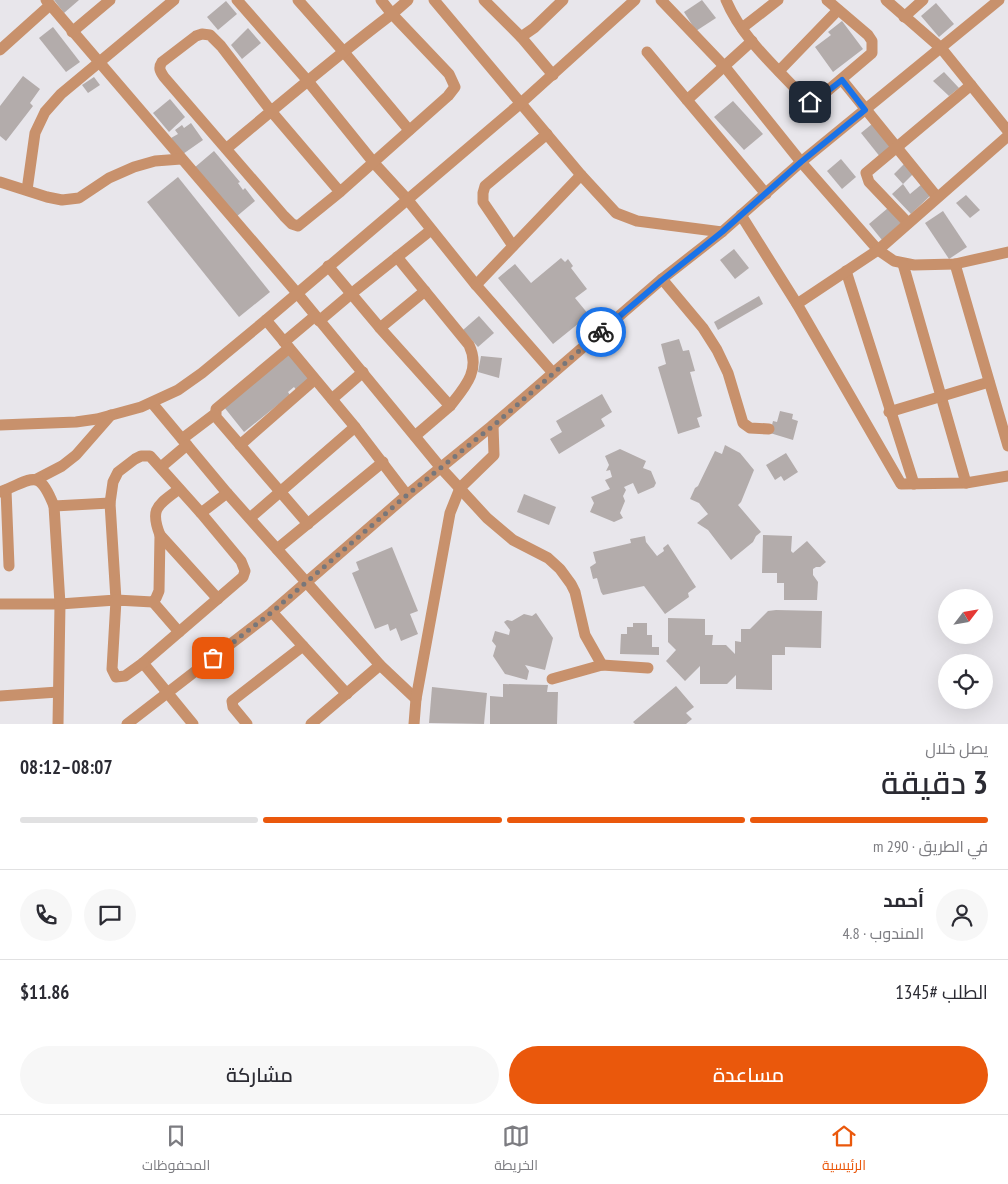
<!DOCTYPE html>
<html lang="ar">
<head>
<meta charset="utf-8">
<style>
  :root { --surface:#fff; --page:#f7f7f7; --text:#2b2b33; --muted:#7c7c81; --line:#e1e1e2; --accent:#ea580c }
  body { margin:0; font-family:"PT Sans Narrow",Cairo,sans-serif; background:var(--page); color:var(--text); direction:rtl; height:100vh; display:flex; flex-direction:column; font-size:19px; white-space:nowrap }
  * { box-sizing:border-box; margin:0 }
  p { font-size:16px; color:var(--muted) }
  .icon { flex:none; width:28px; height:28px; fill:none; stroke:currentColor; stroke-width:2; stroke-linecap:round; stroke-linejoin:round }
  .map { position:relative; height:724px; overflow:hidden; direction:ltr }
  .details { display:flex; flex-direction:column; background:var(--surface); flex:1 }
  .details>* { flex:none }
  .needle { width:32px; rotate:59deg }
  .controls { position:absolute; left:938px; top:589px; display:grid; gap:10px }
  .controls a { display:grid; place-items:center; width:55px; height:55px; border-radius:50%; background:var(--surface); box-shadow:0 5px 20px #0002; font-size:25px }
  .pin { position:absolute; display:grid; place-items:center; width:42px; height:42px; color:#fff; margin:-21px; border-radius:10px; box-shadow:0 2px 8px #0006 }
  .courier { position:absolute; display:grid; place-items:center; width:50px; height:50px; margin:-25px; border:4px solid #1a73e8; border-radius:50%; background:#fff; color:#222; box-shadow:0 1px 6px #0007 }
  .overview em { font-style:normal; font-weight:600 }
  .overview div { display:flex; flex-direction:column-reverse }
  .overview { display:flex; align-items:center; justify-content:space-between; height:85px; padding:0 20px }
  h1 { font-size:32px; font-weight:600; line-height:38px }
  .bar { display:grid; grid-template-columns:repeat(4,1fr); gap:8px 5px; align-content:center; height:60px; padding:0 20px }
  .bar i { height:6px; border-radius:4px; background:var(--line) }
  .bar .current { background:var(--accent) }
  .bar p { grid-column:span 4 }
  .line { display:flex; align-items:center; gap:12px; padding:0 20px; border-top:1px solid var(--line) }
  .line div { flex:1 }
  .round { display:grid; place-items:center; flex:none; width:52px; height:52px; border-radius:26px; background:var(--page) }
  .primary-button { display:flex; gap:10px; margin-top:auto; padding:10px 20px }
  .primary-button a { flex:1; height:58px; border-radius:30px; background:var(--accent); color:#fff; font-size:20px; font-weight:600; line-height:58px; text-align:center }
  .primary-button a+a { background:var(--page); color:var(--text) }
  .dock { display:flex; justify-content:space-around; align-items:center; height:70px; border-top:1px solid var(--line); background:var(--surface); font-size:14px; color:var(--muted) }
  .dock a { display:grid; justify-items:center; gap:2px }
  .dock .current { color:var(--accent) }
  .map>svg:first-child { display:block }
</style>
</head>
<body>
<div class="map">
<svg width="1008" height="724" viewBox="0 0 1008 724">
  <rect width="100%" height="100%" fill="#e8e6eb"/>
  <g fill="#b3acab">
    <polygon points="54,0 79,0 64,13"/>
    <polygon points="702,0 716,18 696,31 684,12"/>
    <polygon points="226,1 237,14 218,30 207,17"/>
    <polygon points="936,3 954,24 939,37 921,16"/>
    <polygon points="842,21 863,49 833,72 815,47 831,35 828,32"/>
    <polygon points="53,27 80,62 66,72 39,38"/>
    <polygon points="248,28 261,43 242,59 231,45"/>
    <polygon points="944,72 959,88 949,96 933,81"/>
    <polygon points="23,76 40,89 30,103 33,106 6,141 0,136 0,106"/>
    <polygon points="94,77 100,85 88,93 82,85"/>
    <polygon points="170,99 185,117 169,132 153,113"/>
    <polygon points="733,101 763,134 744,150 714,117"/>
    <polygon points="191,123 203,140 183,154 171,138 178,134 175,130 182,125 184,128"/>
    <polygon points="872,124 892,149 881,158 861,133"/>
    <polygon points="214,151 240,182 238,183 243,190 245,188 255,201 236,217 194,168"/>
    <polygon points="841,159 856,177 842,189 827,171"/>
    <polygon points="904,164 913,174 903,184 910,194 922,184 932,194 911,214 892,194 903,184 894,174"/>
    <polygon points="178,177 270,292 239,317 147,202"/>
    <polygon points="966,195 980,210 970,218 956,203"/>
    <polygon points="888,208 901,223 882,240 869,224"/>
    <polygon points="943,211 967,247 949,259 925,223"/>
    <polygon points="734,249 749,268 735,279 720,260"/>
    <polygon points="561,258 565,262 568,259 573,266 571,268 587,289 575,298 589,315 553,344 498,278 515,264 531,283"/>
    <polygon points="759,296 763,304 718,330 714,322"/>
    <polygon points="479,316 494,333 478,347 463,330"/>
    <polygon points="679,339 683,351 689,350 695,371 690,372 702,416 697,418 700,427 678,434 658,367 666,364 661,344"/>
    <polygon points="289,354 310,380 297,391 294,387 288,392 290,395 244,432 224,407"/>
    <polygon points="481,356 502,358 499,378 478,372"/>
    <polygon points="602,394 612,412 601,419 605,426 559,454 550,439 562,432 556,421"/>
    <polygon points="780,411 793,414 792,419 798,421 793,440 770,433 773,421 777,422"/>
    <polygon points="725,445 740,453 754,470 741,502 738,505 761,532 756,536 753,542 731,560 708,530 697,523 708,514 699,503 690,499 695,488 698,486 715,451 722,454"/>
    <polygon points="620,449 646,461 643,468 651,471 656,483 654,487 638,494 633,483 624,487 626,490 623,496 625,501 620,513 623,518 614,522 590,512 594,503 591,497 610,489 605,480 612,477 610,470 606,471 609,465 605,456"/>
    <polygon points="786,453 798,472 784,481 781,476 775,480 766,465"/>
    <polygon points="524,494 556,507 549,525 517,512"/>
    <polygon points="763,535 792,536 791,551 793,553 807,541 826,562 820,567 816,567 813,569 813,575 818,582 817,600 784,600 784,583 777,583 777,573 762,573"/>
    <polygon points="645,536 646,542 657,556 664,551 663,548 668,544 696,587 688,593 689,597 665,614 644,586 603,595 601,592 597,578 593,579 590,567 596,563 593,552 631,543 630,539"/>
    <polygon points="392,547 418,611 410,614 418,634 401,641 396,628 390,631 388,624 375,629 352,573 359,570 356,562"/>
    <polygon points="776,610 822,611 821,648 785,647 785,655 772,655 772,690 736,689 736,675 727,684 700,684 700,666 685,681 666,661 676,650 668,642 668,618 705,619 705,635 713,635 712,645 726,645 735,654 735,641 741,642 741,629 750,629 768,611"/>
    <polygon points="536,613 553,638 545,670 525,665 529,671 527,680 505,674 493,656 496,646 492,641 495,631 509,635 510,630 504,622 507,620 512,621 524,614 532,616"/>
    <polygon points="633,623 647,623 647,635 652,635 652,647 659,647 659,655 620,654 621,634 627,634 627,627 633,627"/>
    <polygon points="503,684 548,685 547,692 558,692 557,724 490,724 490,696 503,697"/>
    <polygon points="676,686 694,707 686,713 692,719 686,724 635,724 633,722"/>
    <polygon points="432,687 487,693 484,724 429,723"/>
  </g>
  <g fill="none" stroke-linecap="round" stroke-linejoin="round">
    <g stroke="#c8916c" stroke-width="11">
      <polyline points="46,0 297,293 441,468 487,518 513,540 548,558 560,569 571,584 575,592 585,635 602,665"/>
      <polyline points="237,0 307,80 374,163 407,199 476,285 553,373"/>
      <polyline points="298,0 343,51 409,130"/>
      <polyline points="381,0 392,14 408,0"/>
      <polyline points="434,0 581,175 616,213 637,221 722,232"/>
      <polyline points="484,0 521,37 534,28 563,0"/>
      <polyline points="661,0 725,67 801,162 878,250 894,261 914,265 955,264 1008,252"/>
      <path d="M726,0C742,39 779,70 807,101L810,102L819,98L872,53V41L868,35L827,0"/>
      <polyline points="886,0 941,48 1008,131"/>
      <polyline points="904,17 923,0"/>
      <polyline points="742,28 778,0"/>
      <polyline points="72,32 110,0"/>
      <polyline points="521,37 553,75"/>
      <polyline points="0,50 50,5"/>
      <polyline points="647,52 687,100 752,41"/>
      <polyline points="779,71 838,10"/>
      <polyline points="842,80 937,197"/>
      <polyline points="687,100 766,194"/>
      <path d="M226,149C281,103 335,57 392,14L449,74L455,87L448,96L340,192L298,226L292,224L284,216L164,77C160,71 158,68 162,62L196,36L202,34L210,35L221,46L271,111L340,192"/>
      <polyline points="0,182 47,197 62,200 79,198 109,178 134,167 155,161 181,159"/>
      <polyline points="27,190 35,133 45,112 61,94 174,0"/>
      <polyline points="741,215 797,304 901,484 966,483 1008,476"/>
      <polyline points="908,223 869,182 866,173 971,85"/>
      <polyline points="513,246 483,202 483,193 485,186 547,134"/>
      <polyline points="903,264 966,483"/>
      <polyline points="955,264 1008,446"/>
      <path d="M328,266L380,328L450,406C465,387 481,370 469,345L397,257"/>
      <polyline points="846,271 914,484"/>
      <polyline points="662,279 703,328 717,350 728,373 743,423 750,428 769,429"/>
      <polyline points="476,285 581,175"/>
      <polyline points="797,304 878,250 1008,136"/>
      <polyline points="266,320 355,427 407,495"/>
      <polyline points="319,321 351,294 431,230"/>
      <polyline points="380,328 425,291"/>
      <polyline points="284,342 315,316"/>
      <polyline points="289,348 216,409 216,417 308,524"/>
      <polyline points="332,399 363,372"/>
      <polyline points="152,403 227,493 380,665 416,699"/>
      <polyline points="889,412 989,382"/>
      <polyline points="0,425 76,422 97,419 141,407 178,390 202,373 266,320 521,103 635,0"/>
      <polyline points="415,436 450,406"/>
      <polyline points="182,439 215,414"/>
      <polyline points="240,445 314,380"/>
      <polyline points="161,467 187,445"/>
      <polyline points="37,479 62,466 76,455 111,415"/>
      <polyline points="6,490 9,566"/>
      <path d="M0,492C32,480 38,466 54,506"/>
      <polyline points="201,513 227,493"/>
      <polyline points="250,518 355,427"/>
      <path d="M160,535C149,507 159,505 179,489"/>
      <polyline points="277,549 383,462"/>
      <polyline points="153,602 179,632"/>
      <polyline points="0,604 60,604 116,600 110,503 113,482 118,472 135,459 141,456 150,456 201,513 241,561 245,571 243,577 143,663 193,724"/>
      <polyline points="303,646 347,694"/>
      <polyline points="143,663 125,676 116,677 112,669 116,600 153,602 156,598 159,591 160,535 218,599"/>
      <polyline points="552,679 602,665 648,668"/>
      <polyline points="0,696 58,692"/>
      <polyline points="58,724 60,604 54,506 110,503"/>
      <polyline points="127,724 272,612 407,495 493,425 662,279 722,232 801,162 999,0"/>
      <polyline points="247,724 233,707 232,701 303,646 272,612"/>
      <polyline points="311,724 380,665"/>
      <polyline points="414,724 416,699 450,513 460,488 494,455 493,425"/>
    </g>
  </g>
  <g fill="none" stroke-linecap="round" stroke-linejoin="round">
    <polyline stroke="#78777a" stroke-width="5" stroke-dasharray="0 9" points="213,658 272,612 407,495 494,425 601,332"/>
    <polyline stroke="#1a73e8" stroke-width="6" points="601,332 662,280 722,232 801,162 865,110 842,80 819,98 810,102"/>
  </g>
</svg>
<div class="controls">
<a><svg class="needle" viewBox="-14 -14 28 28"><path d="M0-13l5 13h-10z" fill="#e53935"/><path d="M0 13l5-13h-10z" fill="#7c7c81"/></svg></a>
<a><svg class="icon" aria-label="locate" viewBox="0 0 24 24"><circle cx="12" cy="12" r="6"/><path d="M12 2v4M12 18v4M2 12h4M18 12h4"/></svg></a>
</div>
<div class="pin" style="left:213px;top:658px;background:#ea580c"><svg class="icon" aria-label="bag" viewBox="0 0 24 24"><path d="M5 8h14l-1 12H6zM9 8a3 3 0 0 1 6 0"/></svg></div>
<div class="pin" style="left:810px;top:102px;background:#1f2937"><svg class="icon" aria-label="home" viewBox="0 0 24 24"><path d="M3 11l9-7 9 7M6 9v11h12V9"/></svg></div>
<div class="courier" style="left:601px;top:332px"><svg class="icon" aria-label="bike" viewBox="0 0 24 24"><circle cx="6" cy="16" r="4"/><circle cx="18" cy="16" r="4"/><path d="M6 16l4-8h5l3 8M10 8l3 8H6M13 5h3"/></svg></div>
</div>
<section class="details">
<div class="overview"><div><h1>3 دقيقة</h1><p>يصل خلال</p></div><em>08:07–08:12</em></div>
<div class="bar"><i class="current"></i><i class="current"></i><i class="current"></i><i></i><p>في الطريق · 290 m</p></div>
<div class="line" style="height:90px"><a class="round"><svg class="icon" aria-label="person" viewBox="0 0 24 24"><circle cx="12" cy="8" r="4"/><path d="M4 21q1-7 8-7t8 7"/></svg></a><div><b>أحمد</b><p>المندوب · 4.8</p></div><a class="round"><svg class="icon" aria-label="chat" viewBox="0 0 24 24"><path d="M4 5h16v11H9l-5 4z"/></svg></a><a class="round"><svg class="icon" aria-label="phone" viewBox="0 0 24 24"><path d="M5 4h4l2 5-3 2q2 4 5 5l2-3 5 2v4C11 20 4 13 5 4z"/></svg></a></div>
<div class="line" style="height:65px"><div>الطلب #1345</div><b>$11.86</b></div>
<div class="primary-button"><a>مساعدة</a><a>مشاركة</a></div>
</section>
<nav class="dock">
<a class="current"><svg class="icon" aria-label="home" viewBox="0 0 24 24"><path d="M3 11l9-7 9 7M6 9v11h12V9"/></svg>الرئيسية</a>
<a><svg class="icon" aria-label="map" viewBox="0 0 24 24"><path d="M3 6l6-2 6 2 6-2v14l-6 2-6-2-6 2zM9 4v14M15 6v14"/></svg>الخريطة</a>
<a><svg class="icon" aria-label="saved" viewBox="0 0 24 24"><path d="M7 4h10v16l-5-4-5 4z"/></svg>المحفوظات</a>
</nav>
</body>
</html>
